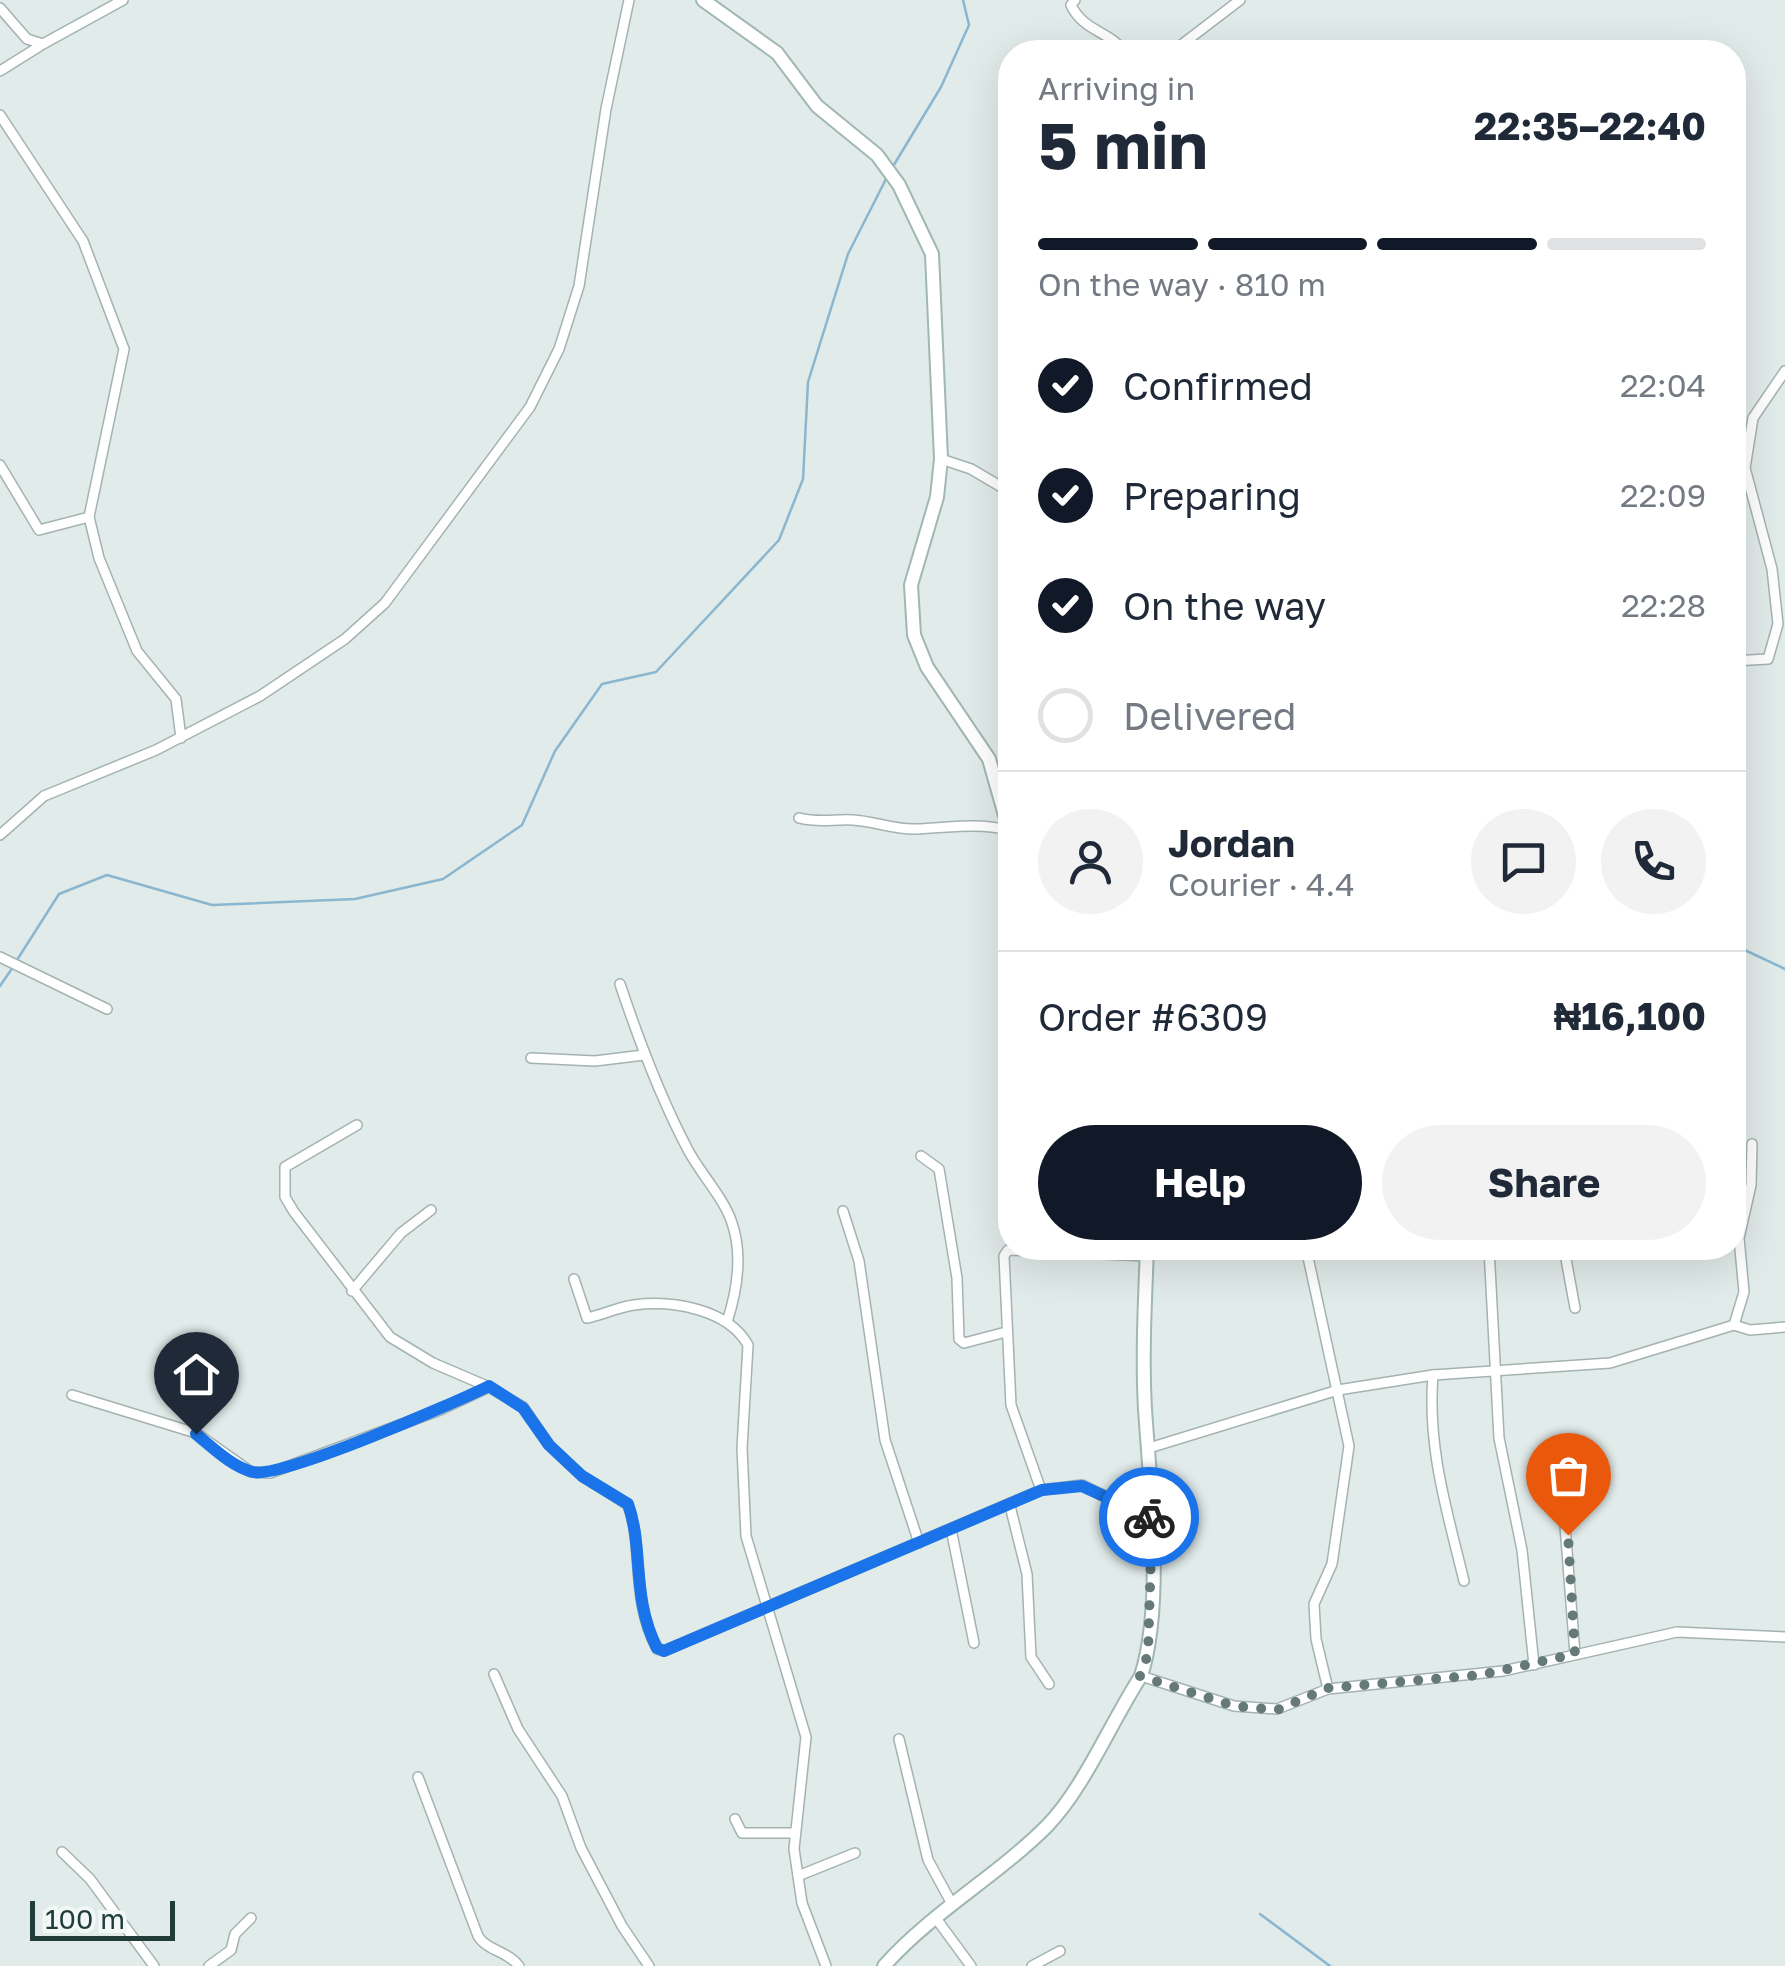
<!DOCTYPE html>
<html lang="en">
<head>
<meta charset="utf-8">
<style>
  :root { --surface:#fff; --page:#f2f2f3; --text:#1f2937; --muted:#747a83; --line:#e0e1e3; --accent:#111827 }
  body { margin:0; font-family:"Golos Text",sans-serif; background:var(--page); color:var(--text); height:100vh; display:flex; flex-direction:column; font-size:38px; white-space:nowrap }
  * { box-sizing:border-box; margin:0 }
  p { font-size:32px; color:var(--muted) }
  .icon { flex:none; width:55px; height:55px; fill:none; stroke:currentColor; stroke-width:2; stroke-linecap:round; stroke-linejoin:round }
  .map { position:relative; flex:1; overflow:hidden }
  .drawer { position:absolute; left:998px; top:40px; width:748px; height:1220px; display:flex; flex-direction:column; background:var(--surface); border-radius:40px; box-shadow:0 10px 40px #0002 }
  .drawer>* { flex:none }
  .scale { position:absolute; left:30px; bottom:25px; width:145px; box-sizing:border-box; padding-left:10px; border:5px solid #223c3a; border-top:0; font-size:28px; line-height:35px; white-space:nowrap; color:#223c3a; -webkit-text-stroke:8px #f1f8f6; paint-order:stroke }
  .pin { position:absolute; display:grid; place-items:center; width:85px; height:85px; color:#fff; margin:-102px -42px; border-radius:50% 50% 50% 0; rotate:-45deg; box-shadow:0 0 10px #0007 }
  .pin .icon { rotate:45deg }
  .courier { position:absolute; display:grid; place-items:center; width:100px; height:100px; margin:-50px; border:8px solid #1a73e8; border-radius:50%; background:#fff; color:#222; box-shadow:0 2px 12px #0007 }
  .overview em { font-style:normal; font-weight:700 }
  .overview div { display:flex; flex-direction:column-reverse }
  .overview { display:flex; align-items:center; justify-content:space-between; height:170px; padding:0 40px }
  h1 { font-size:65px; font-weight:700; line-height:75px }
  .bar { display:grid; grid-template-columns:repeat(4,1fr); gap:15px 10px; align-content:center; height:120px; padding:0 40px }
  .bar i { height:12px; border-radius:8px; background:var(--line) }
  .bar .on { background:var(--accent) }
  .bar p { grid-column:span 4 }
  .line { display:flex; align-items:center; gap:25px; padding:0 40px; border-top:2px solid var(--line) }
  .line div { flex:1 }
  .round { display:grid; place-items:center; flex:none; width:105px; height:105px; border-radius:52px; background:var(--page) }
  ol { padding:0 40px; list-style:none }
  li { display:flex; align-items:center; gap:30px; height:110px }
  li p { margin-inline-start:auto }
  li .icon { padding:10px; border-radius:50%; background:var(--accent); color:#fff; stroke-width:4 }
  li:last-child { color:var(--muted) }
  li i { width:55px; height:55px; border:5px solid var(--line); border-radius:50% }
  .primary-button { display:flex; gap:20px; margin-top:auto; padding:20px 40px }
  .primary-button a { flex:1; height:115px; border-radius:60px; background:var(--accent); color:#fff; font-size:40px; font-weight:700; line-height:115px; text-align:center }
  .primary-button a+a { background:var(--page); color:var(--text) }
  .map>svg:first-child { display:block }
</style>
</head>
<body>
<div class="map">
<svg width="1785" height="1966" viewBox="0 0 1785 1966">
  <rect width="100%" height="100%" fill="#e1ebe9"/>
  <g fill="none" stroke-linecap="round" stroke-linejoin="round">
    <g stroke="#8ab6d0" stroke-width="2.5">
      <polyline points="892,168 941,87 969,25 963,0"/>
      <polyline points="1732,944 1785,969"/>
      <polyline points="17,960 59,894 107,875 212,905 355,899 443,879 522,825 555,751 602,684 656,672 779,540 803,479 808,382 848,254 886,179"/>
      <polyline points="0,986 13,967"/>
      <polyline points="1260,1914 1330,1966"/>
    </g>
    <g stroke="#a4b3b1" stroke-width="12">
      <g id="street">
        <path d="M1075,0L1071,5C1083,31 1109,31 1125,52"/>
        <polyline points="0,8 27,39 43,44 123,0"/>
        <polyline points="1172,52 1240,0"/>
        <polyline points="0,71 40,46"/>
        <polyline points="0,115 83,241 124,349 89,517 99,558 137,651 176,699 181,738"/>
        <polyline points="941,459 971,469 1010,492"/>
        <polyline points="0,465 39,530 89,517"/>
        <polyline points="1732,661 1768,659 1778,624 1772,569 1745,468 1753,418 1785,371"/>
        <path d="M799,818C819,823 833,819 853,820C873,821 895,830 915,829C950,828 974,822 1009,830"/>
        <polyline points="0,835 44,796 156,750 260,696 345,639 385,603 530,407 559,349 579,286 606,109 629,0"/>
        <polyline points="0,957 107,1009"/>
        <path d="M620,984C639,1041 660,1097 688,1150C700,1173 724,1198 732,1223C743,1255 737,1291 727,1322"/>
        <polyline points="531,1058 595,1061 644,1055"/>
        <polyline points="921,1156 939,1169 957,1278 959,1339 964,1343 1006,1332"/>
        <polyline points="843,1211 859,1261 885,1440 919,1543"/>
        <polyline points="1306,1248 1349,1446 1332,1564 1314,1604 1316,1639 1328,1689"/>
        <polyline points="1489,1248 1499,1438 1522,1550 1534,1665"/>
        <polyline points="1564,1248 1575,1308"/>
        <path d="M574,1279L587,1318C603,1315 618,1307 634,1305C672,1300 728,1309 748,1345L742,1448L746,1536L806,1737L794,1849L802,1903L826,1966"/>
        <polyline points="352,1291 401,1233 431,1210"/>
        <polyline points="1734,1325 1744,1292 1739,1238 1751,1185 1752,1144"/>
        <path d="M1433,1375C1427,1447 1447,1511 1464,1581"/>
        <path d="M489,1387L523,1407L549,1445L582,1476L628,1505C644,1549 630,1598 657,1649L664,1651L1041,1490L1082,1485L1153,1519"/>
        <polyline points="72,1395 196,1433 251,1472 270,1473 440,1410 489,1387 433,1363 390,1337 294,1212 285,1197 285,1167 357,1125"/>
        <polyline points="1149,1448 1338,1390 1433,1375 1610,1363 1734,1325 1750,1330 1785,1327"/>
        <polyline points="1041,1490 1011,1405 1004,1256 1008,1250 1147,1256"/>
        <polyline points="1010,1506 1027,1574 1031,1657 1049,1684"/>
        <polyline points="1564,1513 1575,1654"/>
        <polyline points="951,1529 974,1643"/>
        <polyline points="494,1674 518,1729 562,1796 581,1848 622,1926 649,1966"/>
        <polyline points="1141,1676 1234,1706 1277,1709 1328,1689 1503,1671 1677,1632 1785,1637"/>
        <polyline points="899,1739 928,1860 952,1904"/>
        <path d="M418,1777L478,1936C487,1951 508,1951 519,1966"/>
        <polyline points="735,1819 742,1833 795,1833"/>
        <polyline points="62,1852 90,1879 154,1966"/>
        <polyline points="798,1876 855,1853"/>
        <polyline points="935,1917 971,1966"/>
        <polyline points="209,1966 231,1950 235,1934 251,1918"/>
        <polyline points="1032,1966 1060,1951"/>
      </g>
    </g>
    <g stroke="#a0b7b3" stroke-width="16">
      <g id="secondary">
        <polyline points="703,0 777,53 817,106 877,155 899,185 932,254 941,459 937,497 911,585 914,635 927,667 989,759 1010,833"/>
        <path d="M884,1966C932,1912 996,1877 1047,1826C1084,1788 1111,1722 1141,1676C1164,1605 1150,1484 1145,1409C1142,1356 1145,1300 1147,1248"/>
      </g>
    </g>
    <use href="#street" stroke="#fff" stroke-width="9"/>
    <use href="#secondary" stroke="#fff" stroke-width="12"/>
  </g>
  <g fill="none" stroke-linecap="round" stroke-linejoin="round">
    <polyline stroke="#657977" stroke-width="10" stroke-dasharray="0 18" points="1149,1517 1152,1519 1148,1654 1140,1676 1234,1706 1277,1710 1328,1688 1481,1675 1575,1654 1568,1535"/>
    <path stroke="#1a73e8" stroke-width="12" d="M196,1434C212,1447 232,1467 253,1472C280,1479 455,1403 489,1386L523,1408L549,1445L582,1476L628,1504C644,1549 631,1597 657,1648L664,1651L1042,1490L1082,1486L1149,1517"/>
  </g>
</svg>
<div class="scale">100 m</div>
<div class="pin" style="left:1568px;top:1535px;background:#ea580c"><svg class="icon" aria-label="bag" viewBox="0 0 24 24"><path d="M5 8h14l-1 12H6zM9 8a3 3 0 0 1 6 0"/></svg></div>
<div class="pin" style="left:196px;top:1434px;background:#1f2937"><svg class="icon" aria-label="home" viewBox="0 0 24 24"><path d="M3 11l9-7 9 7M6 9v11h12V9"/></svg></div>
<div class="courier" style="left:1149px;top:1517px"><svg class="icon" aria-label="bike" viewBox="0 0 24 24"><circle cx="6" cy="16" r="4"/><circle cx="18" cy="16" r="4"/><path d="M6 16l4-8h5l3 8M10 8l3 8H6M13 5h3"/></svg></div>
<section class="drawer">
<div class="overview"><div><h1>5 min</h1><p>Arriving in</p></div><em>22:35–22:40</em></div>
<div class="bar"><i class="on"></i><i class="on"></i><i class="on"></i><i></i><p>On the way · 810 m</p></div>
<ol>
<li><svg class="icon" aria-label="check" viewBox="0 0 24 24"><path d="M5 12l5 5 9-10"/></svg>Confirmed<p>22:04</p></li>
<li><svg class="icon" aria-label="check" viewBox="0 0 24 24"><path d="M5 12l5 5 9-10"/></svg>Preparing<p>22:09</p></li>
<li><svg class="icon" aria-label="check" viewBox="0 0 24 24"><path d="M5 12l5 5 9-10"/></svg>On the way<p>22:28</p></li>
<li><i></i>Delivered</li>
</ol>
<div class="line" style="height:180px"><a class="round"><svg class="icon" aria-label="person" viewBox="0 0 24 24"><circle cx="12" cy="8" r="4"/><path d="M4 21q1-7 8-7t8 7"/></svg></a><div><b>Jordan</b><p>Courier · 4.4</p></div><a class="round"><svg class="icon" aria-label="chat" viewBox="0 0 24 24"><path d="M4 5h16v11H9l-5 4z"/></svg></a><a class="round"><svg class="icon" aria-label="phone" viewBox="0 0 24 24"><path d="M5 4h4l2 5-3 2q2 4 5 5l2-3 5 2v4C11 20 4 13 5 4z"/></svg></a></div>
<div class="line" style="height:130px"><div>Order #6309</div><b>₦16,100</b></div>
<div class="primary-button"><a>Help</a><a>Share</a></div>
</section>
</div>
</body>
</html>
